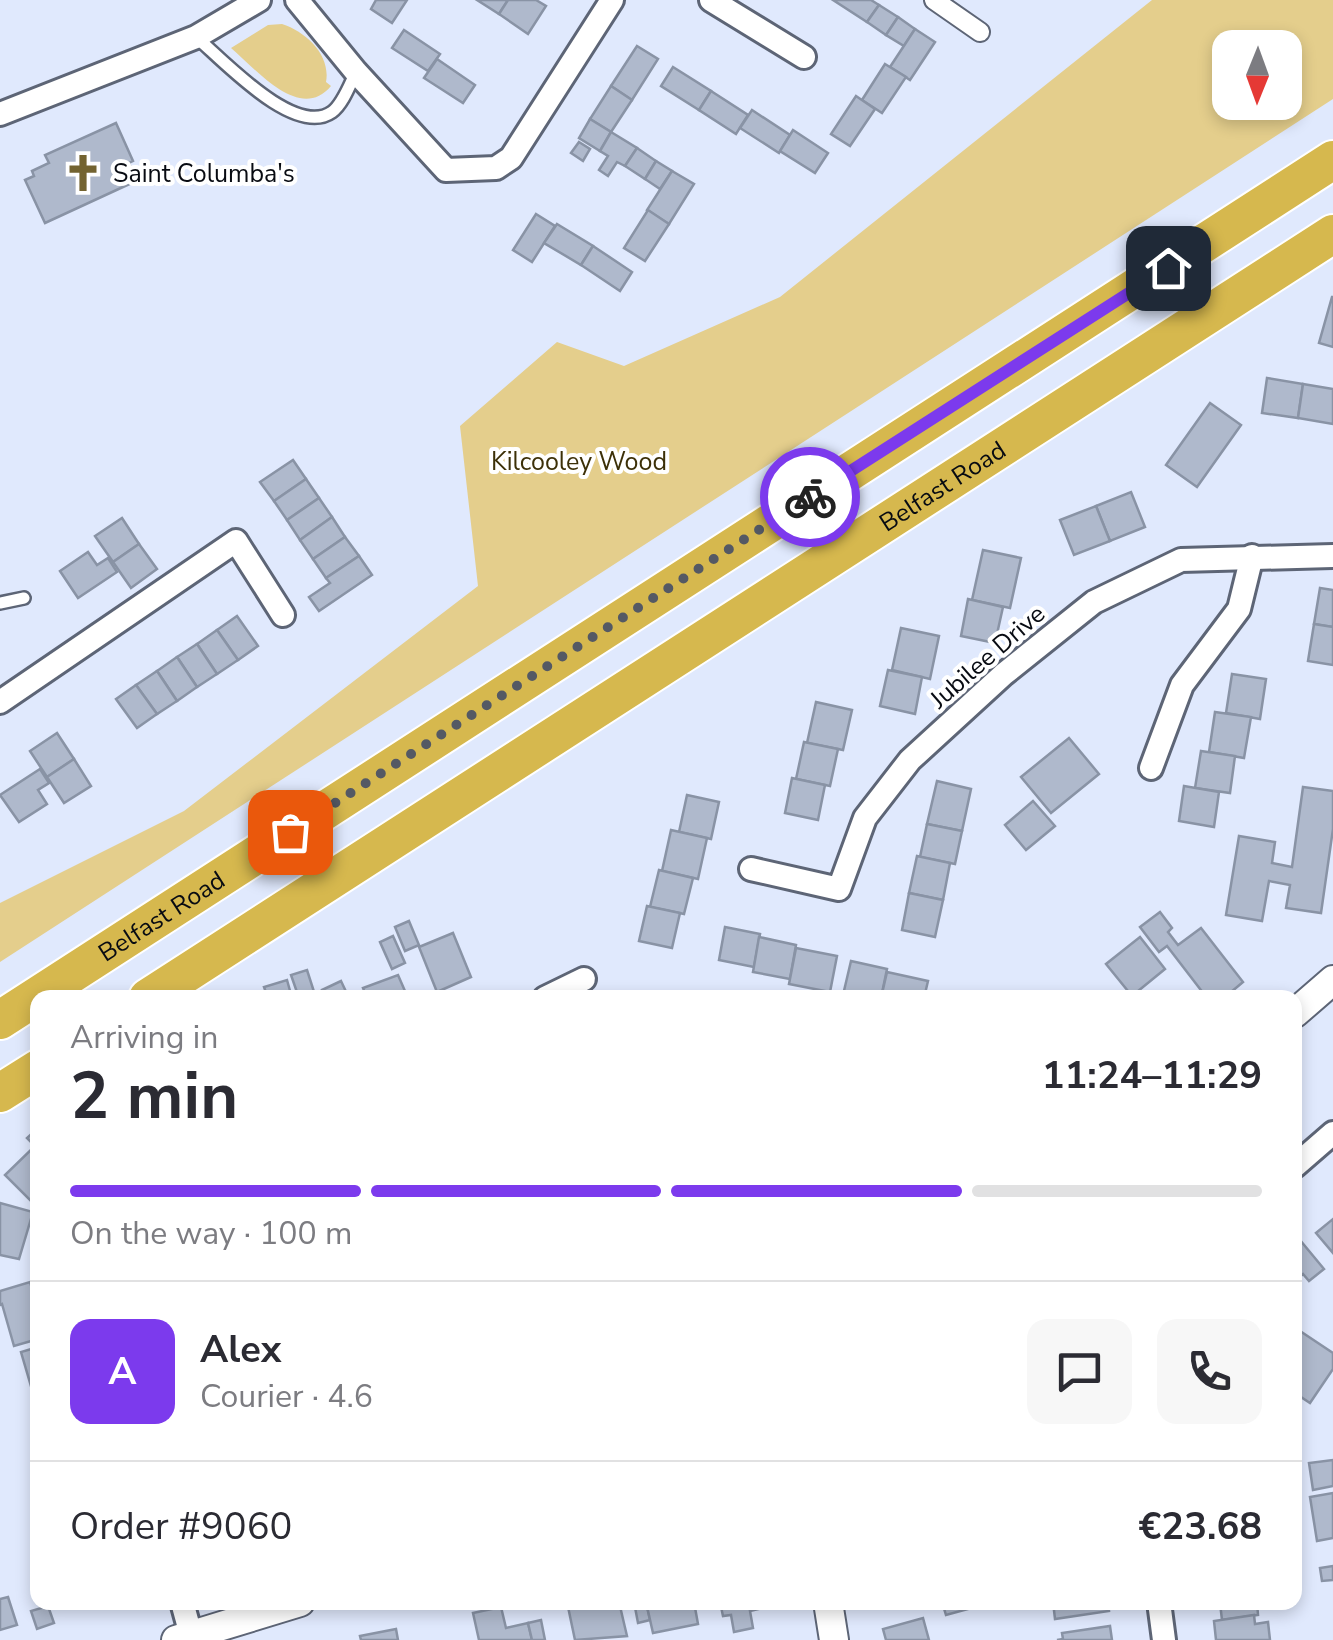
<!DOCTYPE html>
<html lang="en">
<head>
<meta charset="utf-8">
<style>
  :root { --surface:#fff; --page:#f7f7f7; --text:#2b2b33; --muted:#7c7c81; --line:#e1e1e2; --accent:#7c3aed }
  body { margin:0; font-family:"Nunito Sans",sans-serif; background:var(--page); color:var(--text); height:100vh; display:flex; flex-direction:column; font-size:38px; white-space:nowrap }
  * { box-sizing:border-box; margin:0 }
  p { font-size:32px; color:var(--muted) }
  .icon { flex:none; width:55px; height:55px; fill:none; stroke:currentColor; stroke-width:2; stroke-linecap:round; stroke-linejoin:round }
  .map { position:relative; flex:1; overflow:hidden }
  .details { position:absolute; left:30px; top:990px; width:1272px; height:620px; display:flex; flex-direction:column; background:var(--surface); border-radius:20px; box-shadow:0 5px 15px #0003 }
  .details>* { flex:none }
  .needle { width:65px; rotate:181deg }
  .controls { position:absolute; left:1212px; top:30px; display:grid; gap:20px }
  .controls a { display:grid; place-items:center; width:90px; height:90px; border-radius:20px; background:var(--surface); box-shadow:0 5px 15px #0003; font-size:50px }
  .pin { position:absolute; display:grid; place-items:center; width:85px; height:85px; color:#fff; margin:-42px; border-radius:20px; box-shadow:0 5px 15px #0006 }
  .courier { position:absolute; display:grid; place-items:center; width:100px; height:100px; margin:-50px; border:8px solid #7c3aed; border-radius:50%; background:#fff; color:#222; box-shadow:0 2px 12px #0007 }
  .headline em { font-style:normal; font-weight:700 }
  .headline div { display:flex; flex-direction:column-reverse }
  .headline { display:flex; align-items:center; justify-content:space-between; height:170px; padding:0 40px }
  h1 { font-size:65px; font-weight:700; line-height:75px }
  .bar { display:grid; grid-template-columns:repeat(4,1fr); gap:15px 10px; align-content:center; height:120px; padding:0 40px }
  .bar i { height:12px; border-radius:8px; background:var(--line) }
  .bar .selected { background:var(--accent) }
  .bar p { grid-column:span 4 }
  .line { display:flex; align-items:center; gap:25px; padding:0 40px; border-top:2px solid var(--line) }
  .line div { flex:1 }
  .round { display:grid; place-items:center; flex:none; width:105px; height:105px; border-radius:20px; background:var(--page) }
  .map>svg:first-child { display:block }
</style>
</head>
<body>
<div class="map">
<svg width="1333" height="1640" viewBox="0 0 1333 1640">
  <rect width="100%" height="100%" fill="#e0e9fd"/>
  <g fill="#e4ce8c" fill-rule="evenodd">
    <path d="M1152,0H1333V99L0,962V903L184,811L478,586L460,426L557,342L624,366L780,297ZM1230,48H1285V102H1230Z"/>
    <path d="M282,24C307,32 331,56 326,82L331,86C300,123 257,70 231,48L268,25Z"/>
  </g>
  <g fill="#afb9cc" stroke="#8993a5" stroke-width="2.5">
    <polygon points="376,0 407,0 392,23 371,9"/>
    <polygon points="477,0 508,0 499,14"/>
    <polygon points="508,0 536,0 546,6 528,34 499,14"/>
    <polygon points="833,0 871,0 879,5 867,22"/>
    <polygon points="879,5 898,17 886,35 867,22"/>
    <polygon points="898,17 915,29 904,46 886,35"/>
    <polygon points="915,29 935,42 910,80 890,67"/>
    <polygon points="404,30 440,54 428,71 392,48"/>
    <polygon points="637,46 658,59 632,100 611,86"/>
    <polygon points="437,59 475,85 463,103 424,78"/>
    <polygon points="885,64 906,77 882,113 862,100"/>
    <polygon points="673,67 711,91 699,110 661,86"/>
    <polygon points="611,86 632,100 611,132 590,119"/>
    <polygon points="711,91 748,115 736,134 699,110"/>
    <polygon points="856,96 875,109 850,146 831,134"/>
    <polygon points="752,110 790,135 779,153 740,128"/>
    <polygon points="590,119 611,132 600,151 579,138"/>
    <polygon points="116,123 133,161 129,163 136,181 45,223 25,180 34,176 32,171 49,163 45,155"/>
    <polygon points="793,130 828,153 815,173 780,151"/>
    <polygon points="611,132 637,148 625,166 617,162 608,176 599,170 608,156 600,151"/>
    <polygon points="579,142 590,149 583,161 571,153"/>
    <polygon points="637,148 656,161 645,179 625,166"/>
    <polygon points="656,161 672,171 660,189 645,179"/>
    <polygon points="672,171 694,184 669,224 647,210"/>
    <polygon points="648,210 669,224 645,261 624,248"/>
    <polygon points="536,214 555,226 532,262 513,250"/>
    <polygon points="557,224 593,246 581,265 544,243"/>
    <polygon points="593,246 632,272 620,291 581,265"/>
    <polygon points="1332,297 1333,297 1333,347 1319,343"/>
    <polygon points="1267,378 1303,384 1298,418 1262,413"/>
    <polygon points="1303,384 1333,389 1333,424 1298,418"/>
    <polygon points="1210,403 1241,425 1197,487 1166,465"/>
    <polygon points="293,460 306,479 274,501 260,482"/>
    <polygon points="306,479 319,498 287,520 274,501"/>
    <polygon points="1131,492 1145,527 1110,541 1096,506"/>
    <polygon points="319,498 332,517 300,540 287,520"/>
    <polygon points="1096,506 1110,541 1074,555 1060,520"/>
    <polygon points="332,517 345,537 313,559 300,540"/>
    <polygon points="122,518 139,544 113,562 95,536"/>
    <polygon points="345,537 359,556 326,578 313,559"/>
    <polygon points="139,544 157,569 131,588 113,562"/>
    <polygon points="983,550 1021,558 1010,608 972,600"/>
    <polygon points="88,552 97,565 108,558 117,572 78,598 60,571"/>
    <polygon points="359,556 372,575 319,611 309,597 330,583 326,578"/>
    <polygon points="1320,588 1333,590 1333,627 1314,624"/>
    <polygon points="968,599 1003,607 995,643 961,636"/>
    <polygon points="237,616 258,646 238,660 217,630"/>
    <polygon points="1314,624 1333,627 1333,665 1308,661"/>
    <polygon points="901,628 939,636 930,679 892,670"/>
    <polygon points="217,630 238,660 217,674 197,644"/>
    <polygon points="197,644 217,674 197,687 177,657"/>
    <polygon points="177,657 197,687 177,701 157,671"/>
    <polygon points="888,670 922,677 915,714 880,706"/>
    <polygon points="157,671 177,701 157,714 136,685"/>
    <polygon points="1232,674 1266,679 1260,719 1226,713"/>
    <polygon points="136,685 157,714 137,728 116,699"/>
    <polygon points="816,702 852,710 843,750 807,743"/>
    <polygon points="1215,712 1251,717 1244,758 1209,752"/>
    <polygon points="57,733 74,759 47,777 30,751"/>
    <polygon points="1069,738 1099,774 1051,813 1021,777"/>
    <polygon points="804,742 838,749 830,786 796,779"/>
    <polygon points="1201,751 1235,756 1230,793 1195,788"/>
    <polygon points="74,759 91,786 64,803 47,777"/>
    <polygon points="40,769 49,783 38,790 47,804 19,822 0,795"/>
    <polygon points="792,778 825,785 818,820 785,813"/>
    <polygon points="937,781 971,789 962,831 927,824"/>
    <polygon points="1184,786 1219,792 1214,827 1179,821"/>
    <polygon points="1303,787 1333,791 1333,829 1321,913 1286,908 1290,885 1269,881 1262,921 1226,915 1239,836 1275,842 1272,863 1292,867"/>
    <polygon points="687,795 719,802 711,839 679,832"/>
    <polygon points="1033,801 1055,826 1026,850 1005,825"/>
    <polygon points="927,824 962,831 955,864 920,857"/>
    <polygon points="671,830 707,838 698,879 662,871"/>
    <polygon points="917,856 950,863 943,900 909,893"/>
    <polygon points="659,870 693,878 684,914 650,907"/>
    <polygon points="909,893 943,900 935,937 902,930"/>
    <polygon points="647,906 680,913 672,948 639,941"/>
    <polygon points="1160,912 1172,928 1168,932 1178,945 1201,928 1243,982 1224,998 1207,998 1167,946 1159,952 1140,927"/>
    <polygon points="409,921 419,945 405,951 395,927"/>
    <polygon points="725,927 760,934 754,967 719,960"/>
    <polygon points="453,933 471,977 437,992 419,947"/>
    <polygon points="393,936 405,963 392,969 380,942"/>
    <polygon points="759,937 796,945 790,979 753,972"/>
    <polygon points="1140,937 1165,969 1132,996 1106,964"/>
    <polygon points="796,948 837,956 830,992 789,984"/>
    <polygon points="851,961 887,969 881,998 843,995"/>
    <polygon points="307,970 316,998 299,998 291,975"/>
    <polygon points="887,972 928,981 924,998 881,998"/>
    <polygon points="398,975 408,998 367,998 363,988"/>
    <polygon points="287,980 292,998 268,998 264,987"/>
    <polygon points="341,981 349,998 325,998 322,990"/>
    <polygon points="38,1128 38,1198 33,1203 5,1175 35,1146 27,1138"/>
    <polygon points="0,1203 33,1212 19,1259 0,1255"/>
    <polygon points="1333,1219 1333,1253 1316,1233"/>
    <polygon points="1295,1234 1324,1269 1309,1281 1303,1274 1295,1281"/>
    <polygon points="30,1282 38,1309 38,1339 14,1346 2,1304 0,1305 0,1291"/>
    <polygon points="1297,1329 1333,1353 1333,1369 1310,1403 1295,1393"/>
    <polygon points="38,1347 38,1391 33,1393 21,1352"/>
    <polygon points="1333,1460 1333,1486 1313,1490 1309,1463"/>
    <polygon points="1333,1493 1333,1538 1317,1541 1310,1497"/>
    <polygon points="1333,1566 1333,1580 1322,1581 1320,1568"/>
    <polygon points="8,1597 17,1625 0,1630 0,1599"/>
    <polygon points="567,1602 595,1602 596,1607 619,1602 627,1636 575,1640"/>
    <polygon points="634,1602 646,1602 650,1620 638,1623"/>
    <polygon points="646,1602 694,1602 698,1624 653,1633"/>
    <polygon points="720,1602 770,1602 771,1606 750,1611 753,1628 734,1632 731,1615 723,1616"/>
    <polygon points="942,1602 974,1602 975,1607 946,1615"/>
    <polygon points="1053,1602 1108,1602 1109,1611 1055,1619"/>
    <polygon points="1257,1602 1258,1615 1222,1620 1220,1603"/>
    <polygon points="48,1606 54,1623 37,1629 31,1611"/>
    <polygon points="501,1607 506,1628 528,1623 532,1640 479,1640 473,1613"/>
    <polygon points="1254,1615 1255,1624 1268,1622 1270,1640 1216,1640 1214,1621"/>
    <polygon points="923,1618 929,1640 886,1640 883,1629"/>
    <polygon points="541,1620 545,1640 532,1640 528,1623"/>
    <polygon points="1110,1626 1112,1640 1057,1640 1063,1639 1062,1633"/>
    <polygon points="396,1629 398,1640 361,1640 360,1636"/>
  </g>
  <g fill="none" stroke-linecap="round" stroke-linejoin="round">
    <g stroke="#5d6576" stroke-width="16">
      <g id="service">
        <path d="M196,37C224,61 295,138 332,112C343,104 350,84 356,72"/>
        <polyline points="0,603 24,598"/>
      </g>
    </g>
    <g stroke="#5d6576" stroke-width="22">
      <polyline id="pedestrian" points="934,0 980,32"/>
    </g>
    <g stroke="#5d6576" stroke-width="28">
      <g id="minor">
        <polyline points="297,0 356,72 446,170 496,168 511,158 612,0"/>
        <polyline points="711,0 804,57"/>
        <polyline points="0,114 196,37 259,0"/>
        <polyline points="0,702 236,541 283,615"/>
        <polyline points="1151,768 1182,685 1239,609 1252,556"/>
        <polyline points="751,869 839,889 865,818 910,760 1004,674 1094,602 1181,560 1333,556"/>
        <polyline points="545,998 584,979"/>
        <polyline points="1295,1166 1333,1133"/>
        <polyline points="182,1602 191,1635"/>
        <polyline points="1159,1602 1164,1640"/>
      </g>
    </g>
    <g stroke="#5d6576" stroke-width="32">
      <g id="tertiary">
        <polyline points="1295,1013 1333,980"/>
        <polyline points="828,1602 834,1640"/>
        <polyline points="176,1640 300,1602"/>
      </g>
    </g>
    <g stroke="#fff" stroke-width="42">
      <g id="trunk">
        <path id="s1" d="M148,998L1333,234"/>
        <path id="s2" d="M0,1020L1333,160"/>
        <polyline points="0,1093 38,1069"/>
      </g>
    </g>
    <use href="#service" stroke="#fff" stroke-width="11"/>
    <use href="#pedestrian" stroke="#fff" stroke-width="18"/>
    <use href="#minor" stroke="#fff" stroke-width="22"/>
    <use href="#tertiary" stroke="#fff" stroke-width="28"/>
    <use href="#trunk" stroke="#d6b84e" stroke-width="38"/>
  </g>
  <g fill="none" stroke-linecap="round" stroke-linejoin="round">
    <polyline stroke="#545964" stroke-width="10" stroke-dasharray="0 18" points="290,832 810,497"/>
    <polyline stroke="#7c3aed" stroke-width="12" points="810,497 1168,268"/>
  </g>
  <defs>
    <g id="church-bare" transform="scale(3)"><path d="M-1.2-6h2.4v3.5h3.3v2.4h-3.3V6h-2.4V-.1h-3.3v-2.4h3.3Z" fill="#736330" stroke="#fff" stroke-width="2.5" paint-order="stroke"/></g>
  </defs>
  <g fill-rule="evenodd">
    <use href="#church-bare" x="83" y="173"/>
  </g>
  <g text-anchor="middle" stroke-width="8" stroke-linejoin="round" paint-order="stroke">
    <g font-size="25" fill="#080b12" stroke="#fff" text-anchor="start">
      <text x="113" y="182">Saint Columba's</text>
    </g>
    <g font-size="25" fill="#3c3008" stroke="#fff">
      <text x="579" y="470">Kilcooley Wood</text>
    </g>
    <g font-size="25" fill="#080b12" stroke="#fff">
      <text dy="9" stroke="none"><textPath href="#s1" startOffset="945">Belfast Road</textPath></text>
      <text transform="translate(987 656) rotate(-41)" y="9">Jubilee Drive</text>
      <text dy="9" stroke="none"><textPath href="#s2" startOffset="192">Belfast Road</textPath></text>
    </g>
  </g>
</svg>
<div class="controls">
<a><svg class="needle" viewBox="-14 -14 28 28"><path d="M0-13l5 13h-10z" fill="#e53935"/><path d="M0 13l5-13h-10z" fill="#7c7c81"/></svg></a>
</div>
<div class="pin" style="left:290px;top:832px;background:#ea580c"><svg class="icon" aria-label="bag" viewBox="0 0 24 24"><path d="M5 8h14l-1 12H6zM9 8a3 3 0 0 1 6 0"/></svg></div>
<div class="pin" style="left:1168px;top:268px;background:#1f2937"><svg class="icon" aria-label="home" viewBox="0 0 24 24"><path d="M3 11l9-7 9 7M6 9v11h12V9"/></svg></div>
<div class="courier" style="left:810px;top:497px"><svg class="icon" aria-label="bike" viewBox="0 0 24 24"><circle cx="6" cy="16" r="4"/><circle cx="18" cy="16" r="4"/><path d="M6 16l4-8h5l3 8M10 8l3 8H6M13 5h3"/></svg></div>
<section class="details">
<div class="headline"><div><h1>2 min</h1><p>Arriving in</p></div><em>11:24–11:29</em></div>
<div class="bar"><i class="selected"></i><i class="selected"></i><i class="selected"></i><i></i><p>On the way · 100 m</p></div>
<div class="line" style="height:180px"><b class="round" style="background:var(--accent);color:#fff">A</b><div><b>Alex</b><p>Courier · 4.6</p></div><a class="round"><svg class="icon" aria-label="chat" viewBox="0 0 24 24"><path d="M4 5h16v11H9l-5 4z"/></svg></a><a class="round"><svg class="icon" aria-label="phone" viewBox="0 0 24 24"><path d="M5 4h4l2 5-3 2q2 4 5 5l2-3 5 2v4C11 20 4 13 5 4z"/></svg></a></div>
<div class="line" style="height:130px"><div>Order #9060</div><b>€23.68</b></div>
</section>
</div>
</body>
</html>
